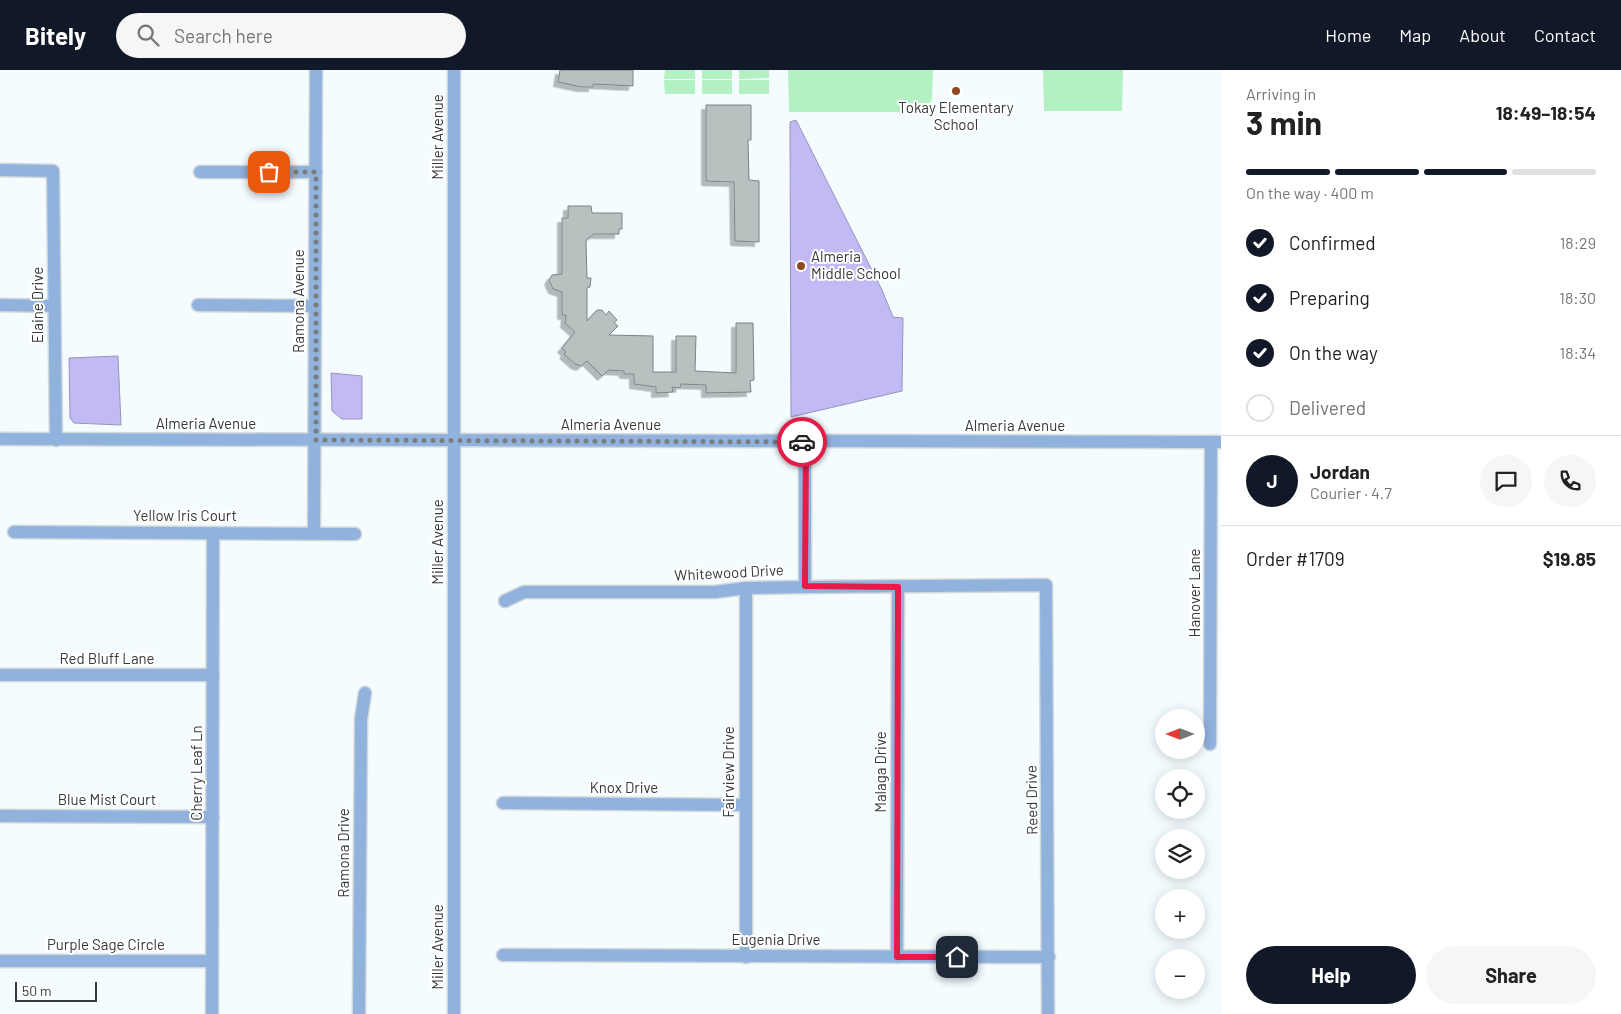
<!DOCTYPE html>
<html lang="en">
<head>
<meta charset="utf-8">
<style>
  :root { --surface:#fff; --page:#f6f6f6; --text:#222; --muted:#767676; --line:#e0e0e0; --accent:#111827 }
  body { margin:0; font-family:Barlow,sans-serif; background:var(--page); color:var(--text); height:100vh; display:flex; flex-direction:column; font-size:19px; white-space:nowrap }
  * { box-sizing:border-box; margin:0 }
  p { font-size:16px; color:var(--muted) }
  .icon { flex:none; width:28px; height:28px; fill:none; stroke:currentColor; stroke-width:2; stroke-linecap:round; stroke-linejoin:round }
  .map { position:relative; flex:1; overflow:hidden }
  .side { display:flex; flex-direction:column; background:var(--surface); width:400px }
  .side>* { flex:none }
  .needle { width:32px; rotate:270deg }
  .buttons { position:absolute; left:1155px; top:639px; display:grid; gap:10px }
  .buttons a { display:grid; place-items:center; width:50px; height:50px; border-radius:50%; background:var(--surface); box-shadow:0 2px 12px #0003; font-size:25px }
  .scale { position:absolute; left:15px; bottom:12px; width:82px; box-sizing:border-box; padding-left:5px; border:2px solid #363a3b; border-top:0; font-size:14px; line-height:18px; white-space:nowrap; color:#363a3b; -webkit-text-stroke:4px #fff; paint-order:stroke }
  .pin { position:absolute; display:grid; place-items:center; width:42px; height:42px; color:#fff; margin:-21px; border-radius:10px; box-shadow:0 2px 8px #0006 }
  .courier { position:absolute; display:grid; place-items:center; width:50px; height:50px; margin:-25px; border:4px solid #e11d48; border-radius:50%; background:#fff; color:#222; box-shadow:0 1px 6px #0007 }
  .summary em { font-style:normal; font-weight:700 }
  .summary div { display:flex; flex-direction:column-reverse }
  .summary { display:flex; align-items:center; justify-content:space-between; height:85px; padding:0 25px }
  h1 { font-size:32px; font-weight:700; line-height:38px }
  .bar { display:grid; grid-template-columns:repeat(4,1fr); gap:8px 5px; align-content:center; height:60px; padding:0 25px }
  .bar i { height:6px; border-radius:4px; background:var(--line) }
  .bar .active { background:var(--accent) }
  .bar p { grid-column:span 4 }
  .line { display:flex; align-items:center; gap:12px; padding:0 25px; border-top:1px solid var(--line) }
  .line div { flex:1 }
  .round { display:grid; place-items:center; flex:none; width:52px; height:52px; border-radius:26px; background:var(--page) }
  ol { padding:0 25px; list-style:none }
  li { display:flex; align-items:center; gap:15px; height:55px }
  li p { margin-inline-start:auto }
  li .icon { padding:5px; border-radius:50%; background:var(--accent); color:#fff; stroke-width:4 }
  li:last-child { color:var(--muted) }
  li i { width:28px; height:28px; border:2px solid var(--line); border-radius:50% }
  .button { display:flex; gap:10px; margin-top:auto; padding:10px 25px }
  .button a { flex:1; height:58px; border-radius:30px; background:var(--accent); color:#fff; font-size:20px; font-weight:700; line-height:58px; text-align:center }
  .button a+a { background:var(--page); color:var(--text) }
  header { display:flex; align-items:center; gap:30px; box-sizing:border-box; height:70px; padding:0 25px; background:var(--accent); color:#fff }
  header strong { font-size:24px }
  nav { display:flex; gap:28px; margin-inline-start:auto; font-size:18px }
  .search { width:350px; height:45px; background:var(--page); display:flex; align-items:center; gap:12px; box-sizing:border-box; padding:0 18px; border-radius:28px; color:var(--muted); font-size:19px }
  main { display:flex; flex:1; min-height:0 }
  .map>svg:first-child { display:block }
</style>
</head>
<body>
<header>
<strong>Bitely</strong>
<div class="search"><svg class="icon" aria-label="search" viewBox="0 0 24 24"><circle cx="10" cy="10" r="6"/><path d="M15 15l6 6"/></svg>Search here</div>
<nav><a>Home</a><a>Map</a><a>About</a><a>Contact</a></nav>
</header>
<main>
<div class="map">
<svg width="1221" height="944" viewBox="0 0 1221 944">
  <defs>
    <filter id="shadow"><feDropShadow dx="-4.5" dy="4.5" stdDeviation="0" flood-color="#0004"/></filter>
  </defs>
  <rect width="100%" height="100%" fill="#f4fcff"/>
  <g fill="#b3f1c3">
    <polygon points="665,0 695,0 695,9 664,9"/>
    <rect x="702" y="0" width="30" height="9"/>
    <polygon points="739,0 769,0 769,8 739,9"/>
    <polygon points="788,0 933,0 932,28 928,42 789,42"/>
    <polygon points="1043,0 1123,0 1122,41 1044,41"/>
    <polygon points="664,10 695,10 695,24 665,24"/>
    <rect x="702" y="10" width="30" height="14"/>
    <rect x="739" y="10" width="30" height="14"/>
  </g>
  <g fill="#c1baf4" stroke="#9794bc">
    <polygon points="796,50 882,220 893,247 903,248 902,321 791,347 790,52"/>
    <polygon points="118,286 121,355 74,353 70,348 69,288"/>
    <polygon points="331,303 362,306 362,349 342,349 332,341"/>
  </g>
  <g fill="#b7c1bf" stroke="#7a8483" filter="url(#shadow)">
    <polygon points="560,0 633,0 633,16 593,14 593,17 581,17 558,12"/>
    <polygon points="706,35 751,35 751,70 748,70 749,110 759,111 759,172 735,171 734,112 706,111"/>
    <polygon points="568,136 591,136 592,143 622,143 622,159 619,159 619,164 594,164 586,170 587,208 591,208 590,217 587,218 587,251 597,240 602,240 606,245 609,241 617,250 614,253 618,256 609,265 653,266 653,302 676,302 676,266 696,266 695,301 736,303 736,253 753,253 754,310 750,311 751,322 706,323 706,315 681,314 680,318 672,317 673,322 656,323 656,317 634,314 634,304 624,304 624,301 609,300 602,306 587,291 581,296 575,294 564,284 566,282 562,278 575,262 565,253 566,245 562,245 562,222 553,219 549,210 552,205 562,204 562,148 568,148"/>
  </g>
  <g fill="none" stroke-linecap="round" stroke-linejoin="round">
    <g stroke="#d2d9dc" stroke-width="15">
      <g id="minor">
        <polyline points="0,100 53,101 56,370"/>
        <polyline points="200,102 316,102"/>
        <polyline points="0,235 54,236"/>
        <polyline points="198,235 315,236"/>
        <polyline points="14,462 355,464"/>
        <polyline points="314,462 316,0"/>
        <polyline points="805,517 805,372"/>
        <polyline points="746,518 746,887"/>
        <polyline points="505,531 524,522 715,522 746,518 805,517 1046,515 1048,944"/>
        <polyline points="0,605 213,605"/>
        <polyline points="1210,674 1211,372"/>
        <polyline points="503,733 745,735"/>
        <polyline points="0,746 213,747"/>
        <polyline points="503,885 1049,887"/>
        <polyline points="897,887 898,517"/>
        <polyline points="0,891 212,891"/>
        <polyline points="212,944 213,463"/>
        <polyline points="359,944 361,649 365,623"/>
      </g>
    </g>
    <g stroke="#d2d9dc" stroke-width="15">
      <g id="tertiary">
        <polyline points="0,369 1221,372"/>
        <polyline points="454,944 454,0"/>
      </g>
    </g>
    <use href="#minor" stroke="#91b2dd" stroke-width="12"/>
    <use href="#tertiary" stroke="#91b2dd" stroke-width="12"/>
  </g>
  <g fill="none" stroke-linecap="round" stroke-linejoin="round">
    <polyline stroke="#787e80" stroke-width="5" stroke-dasharray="0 9" points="269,102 316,102 316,370 802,372"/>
    <polyline stroke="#e11d48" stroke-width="6" points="802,372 806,372 805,516 898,517 897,887 957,887"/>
  </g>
  <g fill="#8f4a20" stroke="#fff" stroke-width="2">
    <circle cx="956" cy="21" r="5"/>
    <circle cx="801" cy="196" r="5"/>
  </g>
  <g text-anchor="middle" stroke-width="4" stroke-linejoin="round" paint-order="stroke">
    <g font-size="15" fill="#363a3b" stroke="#fff">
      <text x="956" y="43">Tokay Elementary<tspan x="956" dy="17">School</tspan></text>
      <text x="811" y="192" text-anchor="start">Almeria<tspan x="811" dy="17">Middle School</tspan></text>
    </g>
    <g font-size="15" fill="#363a3b" stroke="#fff">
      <text transform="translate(438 67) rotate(-90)" y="5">Miller Avenue</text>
      <text transform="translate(299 231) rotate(-90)" y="5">Ramona Avenue</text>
      <text transform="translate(38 235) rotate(-90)" y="5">Elaine Drive</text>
      <text x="206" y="359">Almeria Avenue</text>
      <text x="611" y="360">Almeria Avenue</text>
      <text x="1015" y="361">Almeria Avenue</text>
      <text x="185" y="451">Yellow Iris Court</text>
      <text transform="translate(438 472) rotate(-90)" y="5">Miller Avenue</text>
      <text transform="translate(729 503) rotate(-3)" y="5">Whitewood Drive</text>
      <text transform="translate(1195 523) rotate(-90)" y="5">Hanover Lane</text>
      <text x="107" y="594">Red Bluff Lane</text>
      <text transform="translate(729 702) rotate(-90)" y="5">Fairview Drive</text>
      <text transform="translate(881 702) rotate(-90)" y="5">Malaga Drive</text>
      <text transform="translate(197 703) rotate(-90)" y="5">Cherry Leaf Ln</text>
      <text x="624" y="723">Knox Drive</text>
      <text x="107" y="735">Blue Mist Court</text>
      <text transform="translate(1032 730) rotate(-91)" y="5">Reed Drive</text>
      <text transform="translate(344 783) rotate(-90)" y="5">Ramona Drive</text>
      <text x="776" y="875">Eugenia Drive</text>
      <text x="106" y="880">Purple Sage Circle</text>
      <text transform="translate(438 877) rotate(-90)" y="5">Miller Avenue</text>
    </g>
  </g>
</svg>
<div class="buttons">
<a><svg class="needle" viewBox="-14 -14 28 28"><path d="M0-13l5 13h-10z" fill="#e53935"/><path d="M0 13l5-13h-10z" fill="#767676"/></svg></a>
<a><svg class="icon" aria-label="locate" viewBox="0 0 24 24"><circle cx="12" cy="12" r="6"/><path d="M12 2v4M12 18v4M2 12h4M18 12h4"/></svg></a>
<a><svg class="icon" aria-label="layers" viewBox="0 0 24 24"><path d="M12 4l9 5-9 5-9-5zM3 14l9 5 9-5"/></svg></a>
<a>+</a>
<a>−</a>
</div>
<div class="scale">50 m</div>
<div class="pin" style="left:269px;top:102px;background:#ea580c"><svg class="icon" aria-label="bag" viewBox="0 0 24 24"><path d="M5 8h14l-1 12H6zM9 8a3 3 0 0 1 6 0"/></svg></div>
<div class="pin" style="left:957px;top:887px;background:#1f2937"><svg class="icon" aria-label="home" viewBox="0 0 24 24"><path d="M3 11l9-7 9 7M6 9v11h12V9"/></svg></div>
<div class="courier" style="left:802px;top:372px"><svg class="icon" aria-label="car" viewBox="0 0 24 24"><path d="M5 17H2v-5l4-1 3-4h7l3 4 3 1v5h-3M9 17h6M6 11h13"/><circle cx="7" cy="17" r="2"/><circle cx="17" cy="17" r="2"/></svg></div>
</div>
<section class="side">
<div class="summary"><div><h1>3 min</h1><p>Arriving in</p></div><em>18:49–18:54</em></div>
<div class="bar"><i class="active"></i><i class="active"></i><i class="active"></i><i></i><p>On the way · 400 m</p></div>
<ol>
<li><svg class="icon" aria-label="check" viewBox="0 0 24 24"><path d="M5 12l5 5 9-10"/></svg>Confirmed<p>18:29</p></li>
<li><svg class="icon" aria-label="check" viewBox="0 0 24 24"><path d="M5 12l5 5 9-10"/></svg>Preparing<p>18:30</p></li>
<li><svg class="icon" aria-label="check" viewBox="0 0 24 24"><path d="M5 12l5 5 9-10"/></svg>On the way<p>18:34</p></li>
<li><i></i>Delivered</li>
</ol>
<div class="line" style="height:90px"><b class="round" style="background:var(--accent);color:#fff">J</b><div><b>Jordan</b><p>Courier · 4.7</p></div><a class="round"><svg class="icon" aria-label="chat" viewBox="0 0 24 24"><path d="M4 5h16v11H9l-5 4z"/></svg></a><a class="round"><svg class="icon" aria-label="phone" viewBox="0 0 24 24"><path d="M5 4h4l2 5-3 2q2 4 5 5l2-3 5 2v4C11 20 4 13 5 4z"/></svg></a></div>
<div class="line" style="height:65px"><div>Order #1709</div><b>$19.85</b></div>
<div class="button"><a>Help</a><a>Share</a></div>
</section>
</main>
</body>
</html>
